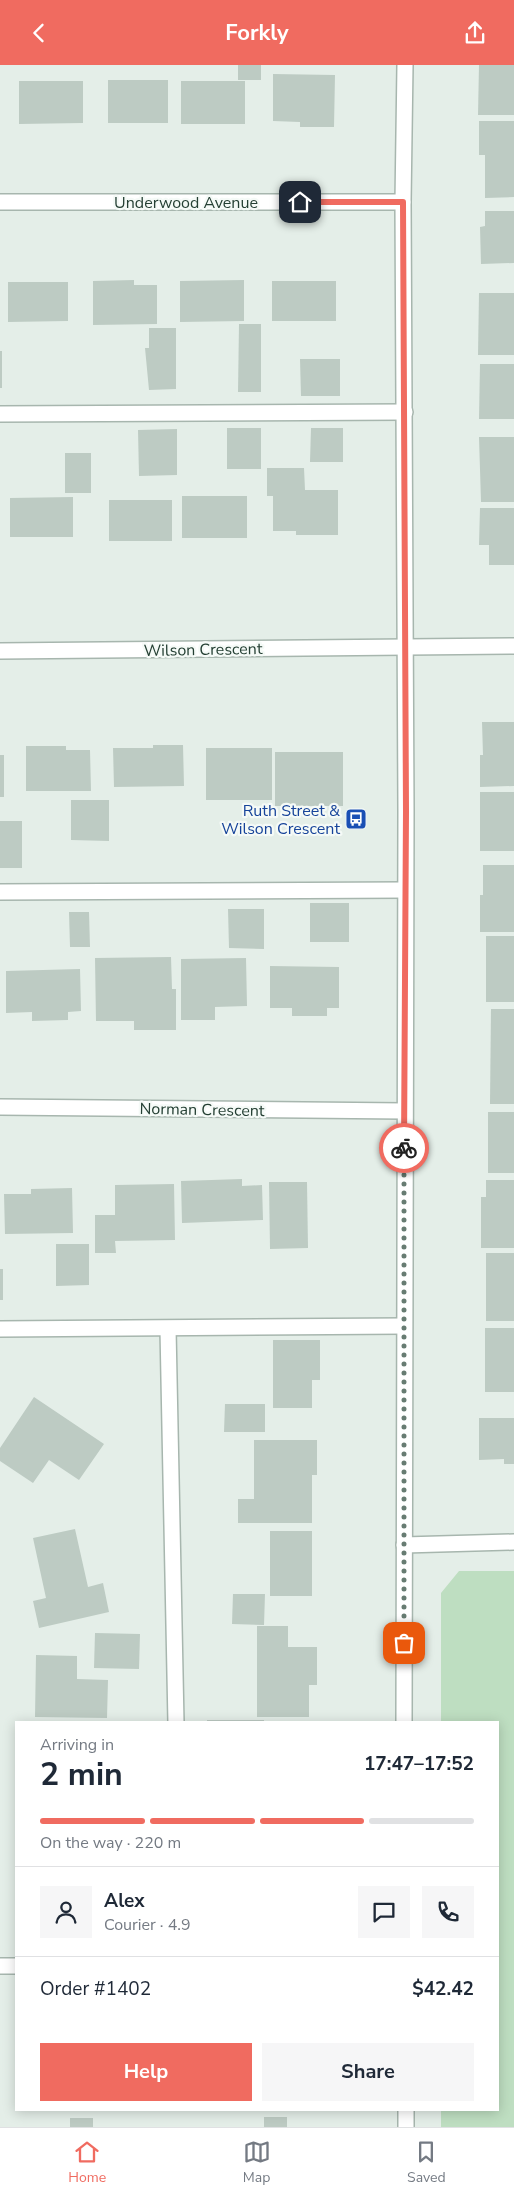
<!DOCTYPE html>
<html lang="en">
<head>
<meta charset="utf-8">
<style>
  :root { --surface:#fff; --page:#f6f6f7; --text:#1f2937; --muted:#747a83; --line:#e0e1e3; --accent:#f06b60 }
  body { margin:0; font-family:"Nunito Sans",sans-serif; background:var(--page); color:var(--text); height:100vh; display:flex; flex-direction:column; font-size:19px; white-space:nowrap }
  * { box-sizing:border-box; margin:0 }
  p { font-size:16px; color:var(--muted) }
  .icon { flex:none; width:28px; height:28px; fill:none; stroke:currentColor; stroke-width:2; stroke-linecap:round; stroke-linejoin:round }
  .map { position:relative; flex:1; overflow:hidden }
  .drawer { position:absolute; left:15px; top:1656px; width:484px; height:390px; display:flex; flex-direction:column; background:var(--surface); border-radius:0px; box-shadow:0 2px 12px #0003 }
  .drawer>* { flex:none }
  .pin { position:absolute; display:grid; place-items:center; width:42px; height:42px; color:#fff; margin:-21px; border-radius:10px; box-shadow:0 2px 8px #0006 }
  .courier { position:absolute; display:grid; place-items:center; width:50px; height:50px; margin:-25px; border:4px solid #f06b60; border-radius:50%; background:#fff; color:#222; box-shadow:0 1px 6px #0007 }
  .headline em { font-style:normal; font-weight:700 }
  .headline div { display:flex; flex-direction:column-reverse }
  .headline { display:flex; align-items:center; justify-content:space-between; height:85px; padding:0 25px }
  h1 { font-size:32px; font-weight:700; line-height:38px }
  .bar { display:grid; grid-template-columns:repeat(4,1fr); gap:8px 5px; align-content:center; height:60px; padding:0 25px }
  .bar i { height:6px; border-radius:4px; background:var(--line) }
  .bar .on { background:var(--accent) }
  .bar p { grid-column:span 4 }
  .line { display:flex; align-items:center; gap:12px; padding:0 25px; border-top:1px solid var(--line) }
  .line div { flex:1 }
  .round { display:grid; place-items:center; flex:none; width:52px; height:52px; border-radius:0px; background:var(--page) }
  .button { display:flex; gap:10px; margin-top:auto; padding:10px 25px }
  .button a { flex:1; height:58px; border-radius:0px; background:var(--accent); color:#fff; font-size:20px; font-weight:700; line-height:58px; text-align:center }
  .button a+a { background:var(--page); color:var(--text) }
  header { display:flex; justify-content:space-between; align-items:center; height:65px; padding:0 25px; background:var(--accent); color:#fff; font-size:22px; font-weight:700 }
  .tabs { display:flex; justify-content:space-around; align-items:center; height:70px; border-top:1px solid var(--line); background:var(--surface); font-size:14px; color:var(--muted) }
  .tabs a { display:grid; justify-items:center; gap:2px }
  .tabs .on { color:var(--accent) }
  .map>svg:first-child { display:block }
</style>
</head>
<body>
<header><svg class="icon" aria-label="back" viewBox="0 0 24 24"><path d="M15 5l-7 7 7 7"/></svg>Forkly<svg class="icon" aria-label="share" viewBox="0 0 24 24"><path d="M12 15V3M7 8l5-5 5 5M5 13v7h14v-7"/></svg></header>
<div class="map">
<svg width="514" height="2062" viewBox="0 0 514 2062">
  <rect width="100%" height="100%" fill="#e4eee8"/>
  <polygon fill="#bedec1" points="459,1506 514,1506 514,2062 441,2062 441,2045 498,2045 498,1658 441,1657 441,1528"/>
  <g fill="#bdcbc3">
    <rect x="238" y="0" width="23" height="15"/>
    <polygon points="479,0 514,0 514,50 478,50"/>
    <polygon points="273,9 335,10 334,62 300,62 300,57 273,56"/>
    <rect x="108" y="15" width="60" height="43"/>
    <polygon points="19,16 83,16 83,58 19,59"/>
    <rect x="181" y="16" width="64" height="43"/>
    <polygon points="479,56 514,56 514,132 485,133 485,90 479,90"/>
    <polygon points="485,146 514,146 514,198 481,199 480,162 485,161"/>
    <polygon points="134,215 134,220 157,220 157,259 93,260 93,216"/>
    <polygon points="244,215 244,256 180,257 180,216"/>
    <rect x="272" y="216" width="64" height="40"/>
    <polygon points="8,217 68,217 68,256 8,257"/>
    <polygon points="479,228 514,228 514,290 478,290"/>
    <polygon points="239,259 261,259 261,327 238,327"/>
    <polygon points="149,263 176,263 176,324 149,325 145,283 149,283"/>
    <rect x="0" y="286" width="2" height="37"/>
    <polygon points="300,294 340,294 340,331 301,331"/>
    <polygon points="480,299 514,299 514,354 479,354"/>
    <rect x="227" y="363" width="34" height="41"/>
    <polygon points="311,363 343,363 343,397 310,397"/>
    <polygon points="177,364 177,410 139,411 138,365"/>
    <polygon points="479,372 514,372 514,437 481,437"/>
    <rect x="65" y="388" width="26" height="40"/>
    <polygon points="267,403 304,403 305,425 338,425 338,470 296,470 296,466 273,466 273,431 267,431"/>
    <rect x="182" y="431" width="65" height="42"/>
    <polygon points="73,432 73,472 10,472 10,433"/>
    <rect x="109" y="435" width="63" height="41"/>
    <polygon points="480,443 514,443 514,500 489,500 489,480 479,480"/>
    <polygon points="482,657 514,657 514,721 480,722 480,690 483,690"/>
    <polygon points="153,680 183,680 184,721 114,722 113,683 153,683"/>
    <polygon points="26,681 66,681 66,685 90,685 91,726 26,726"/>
    <rect x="206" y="683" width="66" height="52"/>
    <rect x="275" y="687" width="68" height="54"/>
    <rect x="0" y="690" width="4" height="42"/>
    <rect x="480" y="727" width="34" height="59"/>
    <polygon points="71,735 109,735 109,776 71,775"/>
    <rect x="0" y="756" width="22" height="47"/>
    <polygon points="483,800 514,800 514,867 480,867 480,830 483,830"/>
    <rect x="310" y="838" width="39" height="39"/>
    <polygon points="228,844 264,844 264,884 229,883"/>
    <polygon points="69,847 89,847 90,882 70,882"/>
    <rect x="486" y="871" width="28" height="66"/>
    <polygon points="171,892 172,924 176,924 176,965 134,965 134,956 96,956 95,893"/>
    <polygon points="246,893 247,941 215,942 215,955 181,955 181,894"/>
    <polygon points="270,901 339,902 339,943 327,943 327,951 292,951 292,943 270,943"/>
    <polygon points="80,904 81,946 68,947 68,955 32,956 32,947 6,948 6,906"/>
    <polygon points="491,944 514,944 514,1039 490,1039"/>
    <rect x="488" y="1047" width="26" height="61"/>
    <polygon points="242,1114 242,1121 262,1120 263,1155 182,1158 181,1116"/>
    <polygon points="486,1115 514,1115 514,1183 481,1183 481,1132 486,1132"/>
    <polygon points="269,1117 307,1117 308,1183 270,1184"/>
    <polygon points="174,1119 175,1175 115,1176 116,1188 95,1188 95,1150 115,1150 115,1120"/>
    <polygon points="72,1123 73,1168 5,1169 4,1129 31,1129 31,1124"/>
    <polygon points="56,1179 89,1179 89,1220 56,1221"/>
    <rect x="486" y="1188" width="28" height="68"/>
    <rect x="0" y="1204" width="3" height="31"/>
    <rect x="485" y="1263" width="29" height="64"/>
    <polygon points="273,1275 320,1275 320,1315 312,1315 312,1343 273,1343"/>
    <polygon points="34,1332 104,1379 79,1415 49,1395 33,1418 0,1396 0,1383"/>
    <polygon points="225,1339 265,1339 265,1367 224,1367"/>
    <polygon points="479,1353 514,1353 514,1399 504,1399 504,1394 479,1395"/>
    <polygon points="254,1375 317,1375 317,1410 312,1410 312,1458 238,1458 238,1434 254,1434"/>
    <polygon points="75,1464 88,1522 103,1518 109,1547 39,1563 33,1536 46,1533 33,1473"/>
    <rect x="270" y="1466" width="42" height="65"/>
    <polygon points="233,1529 265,1529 264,1560 232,1559"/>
    <polygon points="257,1561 288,1561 288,1582 317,1582 317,1620 309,1620 309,1652 257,1652"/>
    <polygon points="95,1568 140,1569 139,1604 94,1603"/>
    <polygon points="36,1590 77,1591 77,1614 108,1615 107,1653 35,1652"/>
    <rect x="207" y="1655" width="57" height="3"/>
    <rect x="264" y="2052" width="23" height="10"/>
    <rect x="70" y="2053" width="23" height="9"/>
  </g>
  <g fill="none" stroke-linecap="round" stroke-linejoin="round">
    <g stroke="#a7b6ae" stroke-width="18">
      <g id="service">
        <polyline points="0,349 405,347"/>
        <polyline points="0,827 405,825"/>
        <polyline points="0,1264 404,1261"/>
        <polyline points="168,1264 176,1658"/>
      </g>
    </g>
    <g stroke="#a7b6ae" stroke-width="18">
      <g id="minor">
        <polyline points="0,137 403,137"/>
        <polyline points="0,1042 404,1046"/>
        <polyline points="404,1480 514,1477"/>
        <polyline points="0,1901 16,1901"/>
      </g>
    </g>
    <g stroke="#a7b6ae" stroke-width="18">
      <g id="tertiary">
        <polyline points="0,586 514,581"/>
        <polyline points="404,1658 406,746 403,137 405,0"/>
        <polyline points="406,2045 406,2062"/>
      </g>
    </g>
    <use href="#service" stroke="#fff" stroke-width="15"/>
    <use href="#minor" stroke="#fff" stroke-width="15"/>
    <use href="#tertiary" stroke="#fff" stroke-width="15"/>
  </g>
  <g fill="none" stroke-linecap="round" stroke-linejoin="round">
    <polyline stroke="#677c72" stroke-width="5" stroke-dasharray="0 9" points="404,1083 404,1578"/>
    <polyline stroke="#f06b60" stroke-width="6" points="300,137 403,137 406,746 404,1083"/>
  </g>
  <defs>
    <g id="bus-square" transform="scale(1.125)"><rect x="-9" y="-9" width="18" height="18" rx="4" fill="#1a4fb4" stroke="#f5faf7"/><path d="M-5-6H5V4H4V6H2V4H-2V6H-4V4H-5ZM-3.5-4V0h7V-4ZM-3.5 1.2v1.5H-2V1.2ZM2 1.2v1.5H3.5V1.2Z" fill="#fff"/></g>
  </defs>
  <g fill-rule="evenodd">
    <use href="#bus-square" x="356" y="754"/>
  </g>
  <g text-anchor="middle" stroke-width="4.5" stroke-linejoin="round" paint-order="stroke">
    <g font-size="16" fill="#243f33" stroke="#f5faf7">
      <text x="186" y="143">Underwood Avenue</text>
      <text transform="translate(203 584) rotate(-1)" y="6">Wilson Crescent</text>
      <text transform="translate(202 1044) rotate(1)" y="6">Norman Crescent</text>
    </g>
    <g font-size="16" fill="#164399" stroke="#f5faf7" text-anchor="end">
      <text x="340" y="751">Ruth Street &amp;<tspan x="340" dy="18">Wilson Crescent</tspan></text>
    </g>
  </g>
</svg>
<div class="pin" style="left:404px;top:1578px;background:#ea580c"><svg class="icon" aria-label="bag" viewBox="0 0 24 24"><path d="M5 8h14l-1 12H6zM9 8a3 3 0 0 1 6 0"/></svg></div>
<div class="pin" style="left:300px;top:137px;background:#1f2937"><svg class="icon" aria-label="home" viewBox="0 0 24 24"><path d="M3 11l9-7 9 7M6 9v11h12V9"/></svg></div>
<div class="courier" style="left:404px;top:1083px"><svg class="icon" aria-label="bike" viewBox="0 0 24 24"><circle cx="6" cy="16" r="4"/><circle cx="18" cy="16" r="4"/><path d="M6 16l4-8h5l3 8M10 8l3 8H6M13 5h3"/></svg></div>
<section class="drawer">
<div class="headline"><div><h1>2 min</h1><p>Arriving in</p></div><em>17:47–17:52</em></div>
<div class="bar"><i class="on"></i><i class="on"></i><i class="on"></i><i></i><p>On the way · 220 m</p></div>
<div class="line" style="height:90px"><a class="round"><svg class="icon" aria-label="person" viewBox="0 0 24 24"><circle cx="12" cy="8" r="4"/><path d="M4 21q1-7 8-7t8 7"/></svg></a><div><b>Alex</b><p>Courier · 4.9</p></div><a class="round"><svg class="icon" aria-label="chat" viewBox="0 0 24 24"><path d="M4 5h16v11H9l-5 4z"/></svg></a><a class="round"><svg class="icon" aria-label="phone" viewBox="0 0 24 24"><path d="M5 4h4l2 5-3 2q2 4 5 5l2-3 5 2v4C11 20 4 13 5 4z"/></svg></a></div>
<div class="line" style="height:65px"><div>Order #1402</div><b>$42.42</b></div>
<div class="button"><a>Help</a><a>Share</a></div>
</section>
</div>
<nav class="tabs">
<a class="on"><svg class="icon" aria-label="home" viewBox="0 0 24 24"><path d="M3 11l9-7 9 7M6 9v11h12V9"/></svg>Home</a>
<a><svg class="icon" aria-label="map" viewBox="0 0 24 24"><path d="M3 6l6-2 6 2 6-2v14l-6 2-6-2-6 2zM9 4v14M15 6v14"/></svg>Map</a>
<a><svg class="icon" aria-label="saved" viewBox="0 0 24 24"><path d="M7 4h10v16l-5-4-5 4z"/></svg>Saved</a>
</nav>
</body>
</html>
